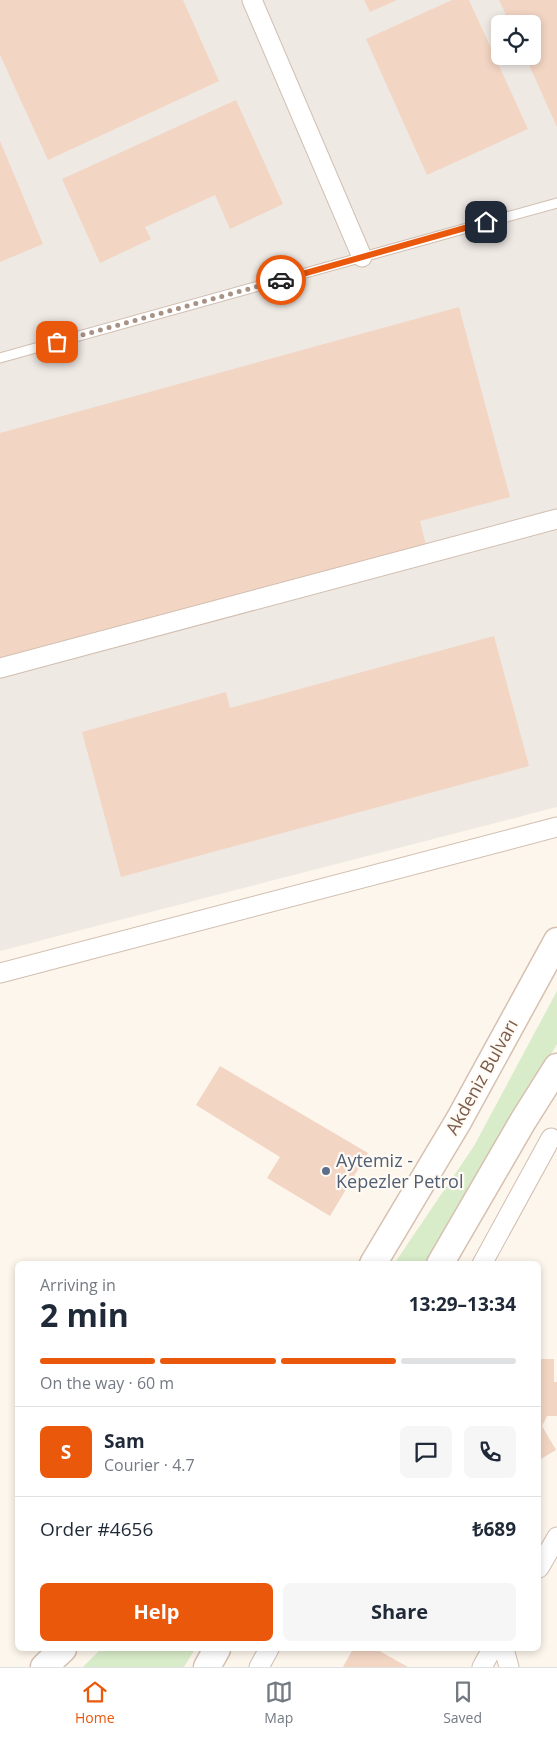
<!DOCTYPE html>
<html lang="en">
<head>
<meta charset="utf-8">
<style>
  :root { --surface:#fff; --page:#f6f6f7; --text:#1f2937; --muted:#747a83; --line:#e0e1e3; --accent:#ea580c }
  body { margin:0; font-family:"Open Sans",sans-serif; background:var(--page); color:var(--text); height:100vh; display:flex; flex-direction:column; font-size:19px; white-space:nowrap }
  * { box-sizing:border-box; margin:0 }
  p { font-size:16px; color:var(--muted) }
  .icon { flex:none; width:28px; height:28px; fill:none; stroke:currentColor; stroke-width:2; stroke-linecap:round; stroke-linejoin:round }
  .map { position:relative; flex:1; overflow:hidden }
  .drawer { position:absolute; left:15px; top:1261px; width:526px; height:390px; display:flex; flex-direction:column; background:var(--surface); border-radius:8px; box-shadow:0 2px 8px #0003 }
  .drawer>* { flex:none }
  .buttons { position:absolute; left:491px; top:15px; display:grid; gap:10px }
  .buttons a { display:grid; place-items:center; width:50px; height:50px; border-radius:8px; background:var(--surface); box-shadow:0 2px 8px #0003; font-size:25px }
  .pin { position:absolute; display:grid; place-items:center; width:42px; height:42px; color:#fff; margin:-21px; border-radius:10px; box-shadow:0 2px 8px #0006 }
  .courier { position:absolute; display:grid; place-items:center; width:50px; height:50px; margin:-25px; border:4px solid #ea580c; border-radius:50%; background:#fff; color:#222; box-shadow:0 1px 6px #0007 }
  .overview em { font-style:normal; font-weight:700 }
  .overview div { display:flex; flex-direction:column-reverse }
  .overview { display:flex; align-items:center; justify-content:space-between; height:85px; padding:0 25px }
  h1 { font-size:32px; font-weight:700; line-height:38px }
  .bar { display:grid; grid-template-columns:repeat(4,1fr); gap:8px 5px; align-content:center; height:60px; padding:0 25px }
  .bar i { height:6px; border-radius:4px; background:var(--line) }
  .bar .active { background:var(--accent) }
  .bar p { grid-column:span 4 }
  .line { display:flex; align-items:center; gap:12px; padding:0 25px; border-top:1px solid var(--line) }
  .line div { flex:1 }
  .round { display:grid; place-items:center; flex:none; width:52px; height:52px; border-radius:8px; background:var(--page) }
  .primary-button { display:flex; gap:10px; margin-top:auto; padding:10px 25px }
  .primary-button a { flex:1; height:58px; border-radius:8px; background:var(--accent); color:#fff; font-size:20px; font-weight:700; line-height:58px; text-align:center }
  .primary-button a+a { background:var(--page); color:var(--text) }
  .dock { display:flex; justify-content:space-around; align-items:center; height:70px; border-top:1px solid var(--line); background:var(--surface); font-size:14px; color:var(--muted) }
  .dock a { display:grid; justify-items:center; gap:2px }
  .dock .active { color:var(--accent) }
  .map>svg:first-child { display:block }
</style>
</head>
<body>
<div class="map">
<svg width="557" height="1667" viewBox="0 0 557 1667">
  <rect width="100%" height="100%" fill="#fdf6ec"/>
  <path fill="#efe9e4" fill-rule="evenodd" d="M0,0H557V807L0,951ZM500,24H532V56H500Z"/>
  <g fill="#d8ecc9">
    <polygon points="557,991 557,1044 425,1264 394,1264 474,1146"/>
    <polygon points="101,1649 195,1649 184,1667 83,1667"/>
  </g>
  <g fill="#f3d5c3">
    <polygon points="0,0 183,0 219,81 48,160 0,55"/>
    <polygon points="364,0 397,0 370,12"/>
    <polygon points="452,0 469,0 528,129 427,175 366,39"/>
    <polygon points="499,0 557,0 557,127 525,56 532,56 532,24 510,24"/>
    <polygon points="236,100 283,204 230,229 215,195 145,227 151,239 100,263 62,179"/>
    <polygon points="0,141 43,244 0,262"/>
    <polygon points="459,307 510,497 420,521 426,545 0,661 0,433"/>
    <polygon points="494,636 529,766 121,877 82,732 226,692 230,708"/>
    <polygon points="220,1066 368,1153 330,1216 267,1178 280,1157 196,1105"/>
    <polygon points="539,1359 554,1359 554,1382 557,1382 557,1416 547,1416 542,1426 556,1450 539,1460"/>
    <polygon points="353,1649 376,1649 408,1667 343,1667"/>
  </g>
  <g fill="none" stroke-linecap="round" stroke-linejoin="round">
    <g stroke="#d1beb0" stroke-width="11">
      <polyline id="service" points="0,358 557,203"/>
    </g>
    <g stroke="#d1beb0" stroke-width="21">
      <g id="minor">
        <polyline points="252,0 362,257"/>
        <polyline points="0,668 557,519"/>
        <polyline points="0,973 557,827"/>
        <polyline points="482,1264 551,1138"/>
        <polyline points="539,1568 557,1537"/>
        <polyline points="504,1649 509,1667"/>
        <polyline points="259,1667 269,1649"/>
        <polyline points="482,1667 492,1649"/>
      </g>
    </g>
    <g stroke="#d6c0b0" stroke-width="29">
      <g id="secondary">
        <polyline points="373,1264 459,1120 557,941"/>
        <polyline points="440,1264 523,1121 557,1067"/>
        <polyline points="44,1667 63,1649"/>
        <polyline points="207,1667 217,1649"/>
      </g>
    </g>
    <use href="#service" stroke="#fff" stroke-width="9"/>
    <use href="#minor" stroke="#fff" stroke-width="19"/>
    <use href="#secondary" stroke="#fff" stroke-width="26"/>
  </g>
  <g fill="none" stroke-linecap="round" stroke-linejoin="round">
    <polyline stroke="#a89285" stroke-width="5" stroke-dasharray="0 9" points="57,342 281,280"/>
    <polyline stroke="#ea580c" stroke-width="6" points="281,280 486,222"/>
  </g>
  <circle fill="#5c6f8a" stroke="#fffaf3" stroke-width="2" cx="326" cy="1171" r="5"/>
  <g text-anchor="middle" stroke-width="4.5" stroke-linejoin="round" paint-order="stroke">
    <g font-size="18" fill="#7a5c4d" stroke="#fffaf3">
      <text transform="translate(482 1077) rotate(-61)" y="6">Akdeniz Bulvarı</text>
    </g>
    <g font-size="18" fill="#4e5e75" stroke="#fffaf3" text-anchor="start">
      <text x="336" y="1167">Aytemiz -<tspan x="336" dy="21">Kepezler Petrol</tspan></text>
    </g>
  </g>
</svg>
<div class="buttons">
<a><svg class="icon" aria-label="locate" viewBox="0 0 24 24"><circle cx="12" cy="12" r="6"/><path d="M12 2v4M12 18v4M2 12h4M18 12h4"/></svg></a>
</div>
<div class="pin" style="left:57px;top:342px;background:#ea580c"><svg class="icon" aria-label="bag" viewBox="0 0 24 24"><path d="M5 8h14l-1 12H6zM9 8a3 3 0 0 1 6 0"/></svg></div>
<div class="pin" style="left:486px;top:222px;background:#1f2937"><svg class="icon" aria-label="home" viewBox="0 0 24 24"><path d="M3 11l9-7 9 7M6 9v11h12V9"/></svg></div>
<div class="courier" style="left:281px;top:280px"><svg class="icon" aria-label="car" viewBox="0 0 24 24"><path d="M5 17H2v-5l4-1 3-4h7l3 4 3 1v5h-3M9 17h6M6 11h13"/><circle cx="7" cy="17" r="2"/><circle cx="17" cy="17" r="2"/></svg></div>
<section class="drawer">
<div class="overview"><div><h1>2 min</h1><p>Arriving in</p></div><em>13:29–13:34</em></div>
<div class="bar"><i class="active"></i><i class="active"></i><i class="active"></i><i></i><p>On the way · 60 m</p></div>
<div class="line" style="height:90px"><b class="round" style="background:var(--accent);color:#fff">S</b><div><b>Sam</b><p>Courier · 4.7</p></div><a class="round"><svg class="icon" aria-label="chat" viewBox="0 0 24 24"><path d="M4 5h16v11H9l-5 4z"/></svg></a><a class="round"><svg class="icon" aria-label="phone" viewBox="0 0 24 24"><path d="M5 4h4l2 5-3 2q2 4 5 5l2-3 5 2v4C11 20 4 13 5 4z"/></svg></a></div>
<div class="line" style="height:65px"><div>Order #4656</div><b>₺689</b></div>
<div class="primary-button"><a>Help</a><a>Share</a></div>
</section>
</div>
<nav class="dock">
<a class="active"><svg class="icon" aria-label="home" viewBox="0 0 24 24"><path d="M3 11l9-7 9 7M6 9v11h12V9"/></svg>Home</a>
<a><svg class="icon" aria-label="map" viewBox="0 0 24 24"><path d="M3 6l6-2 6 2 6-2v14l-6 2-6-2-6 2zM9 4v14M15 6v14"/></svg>Map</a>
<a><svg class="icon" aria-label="saved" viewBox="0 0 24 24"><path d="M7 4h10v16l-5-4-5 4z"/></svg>Saved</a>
</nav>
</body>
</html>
